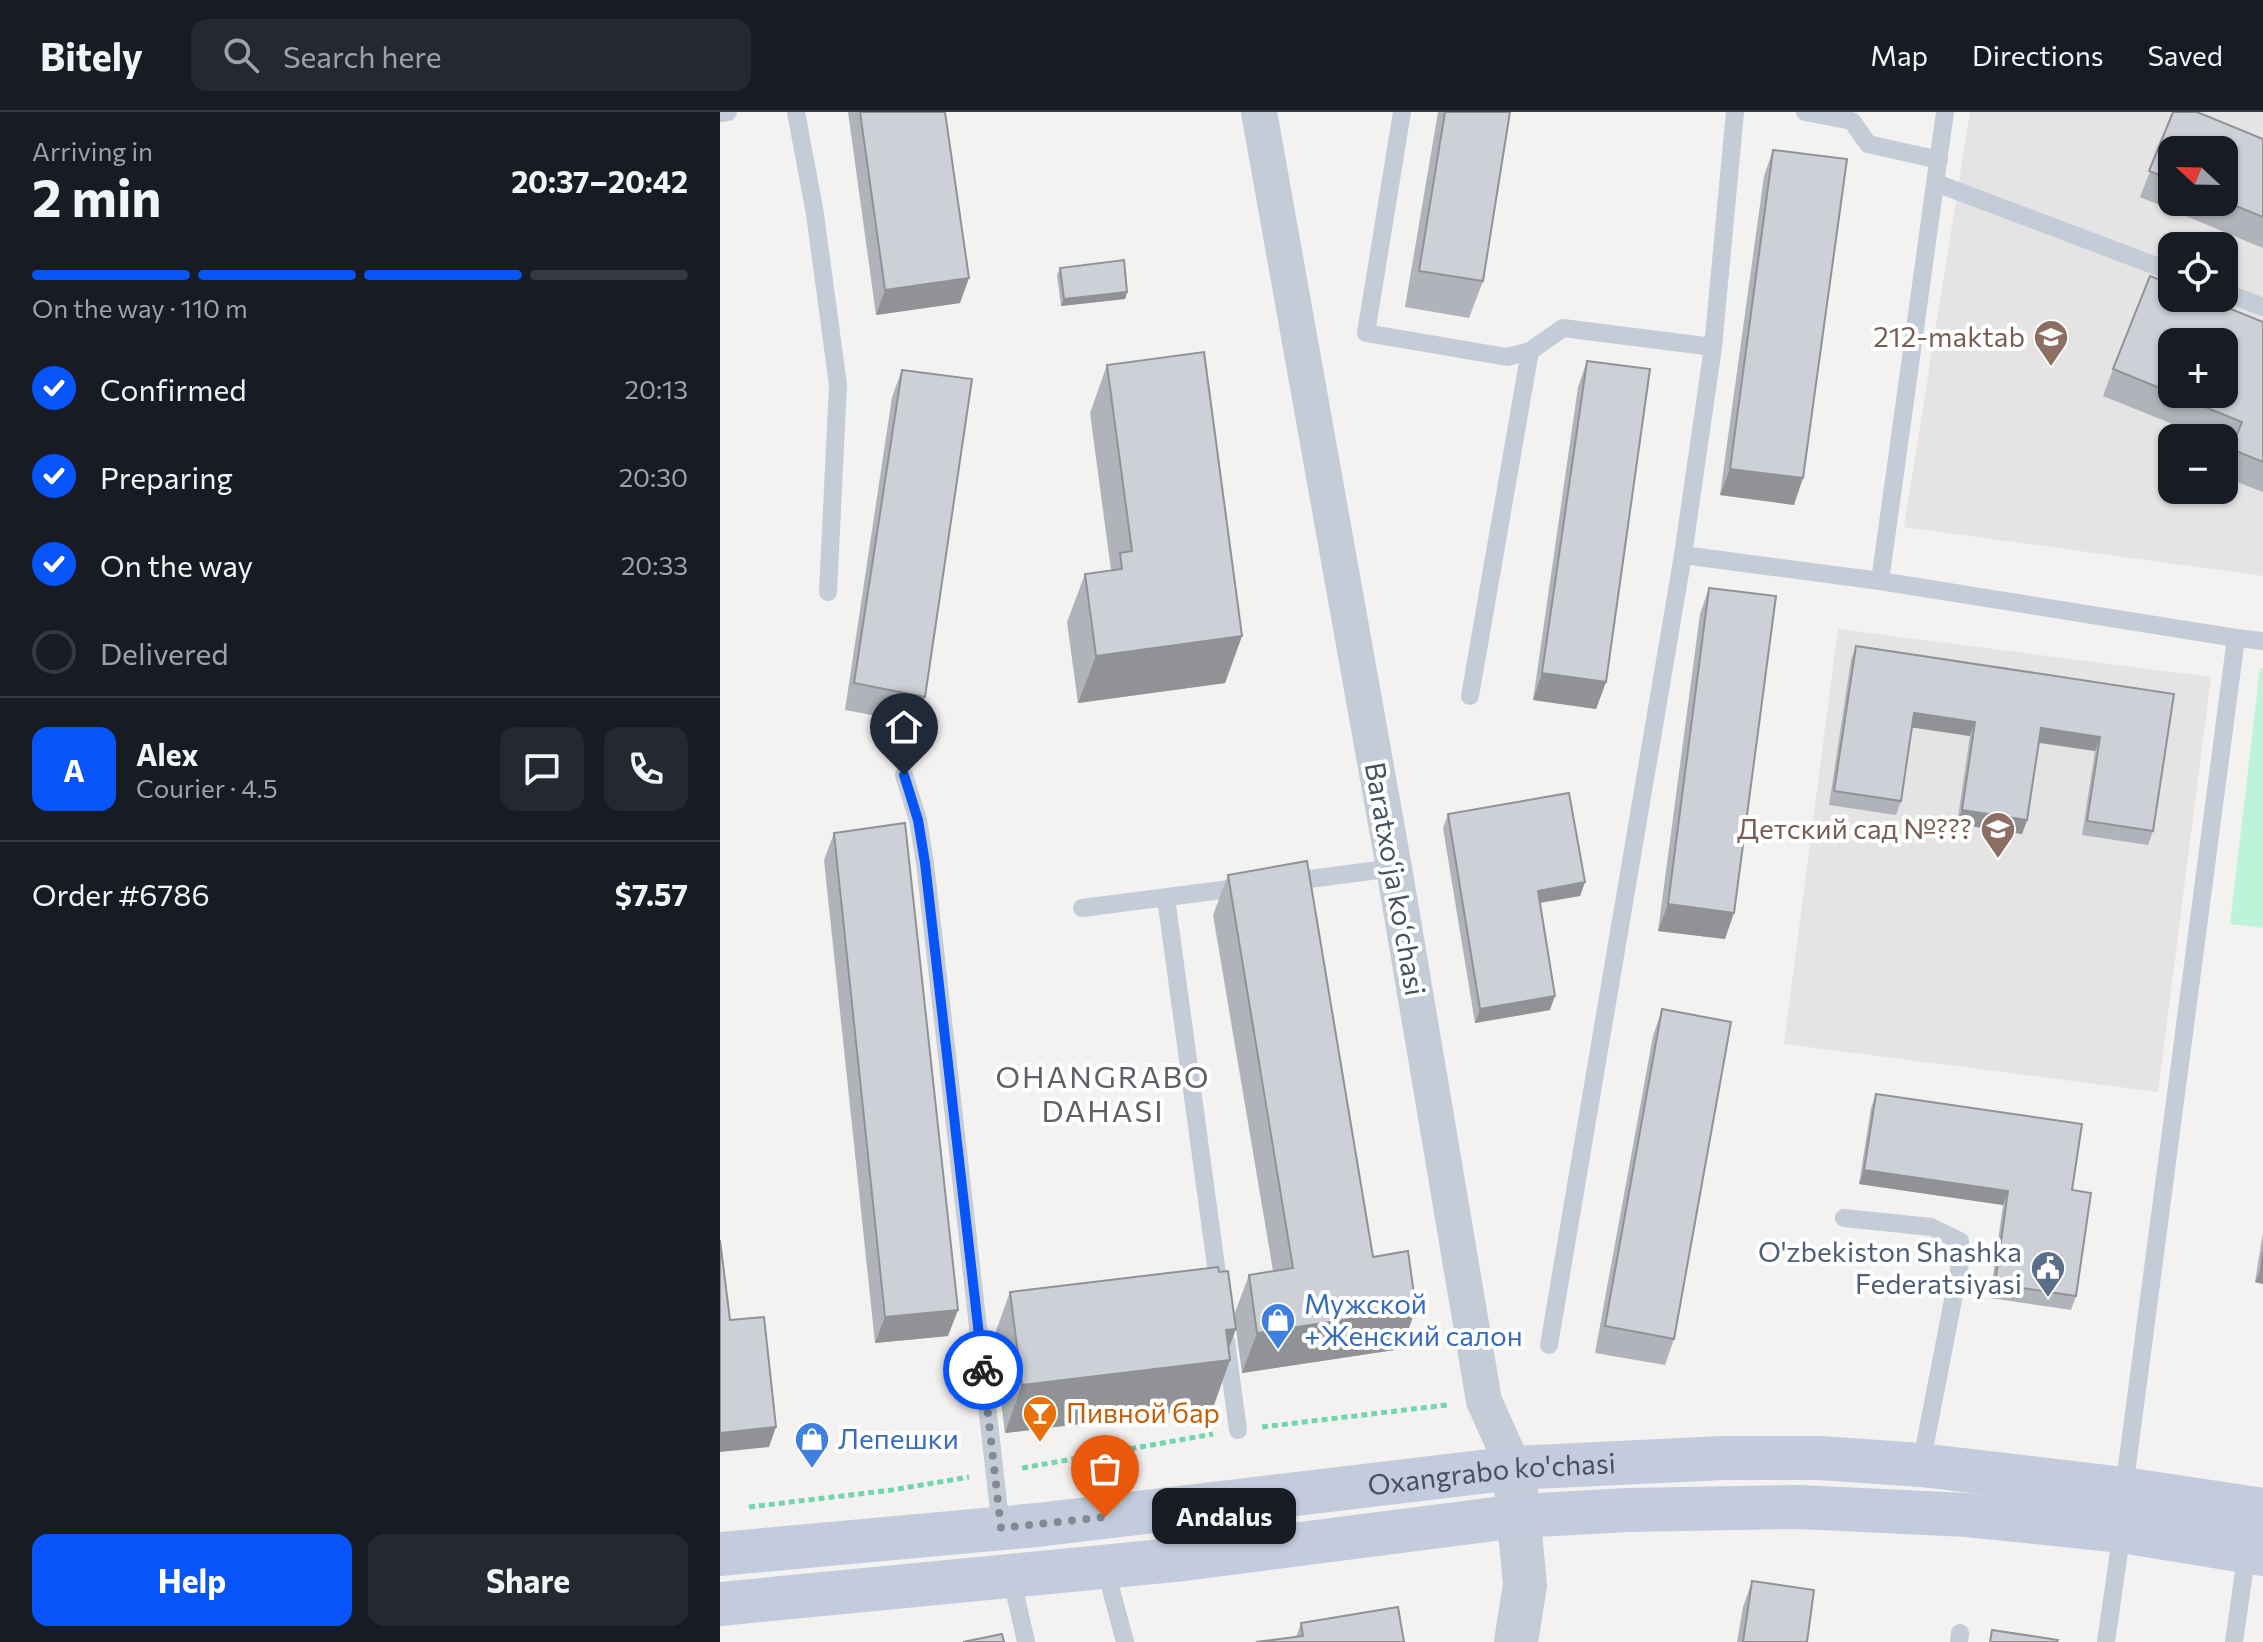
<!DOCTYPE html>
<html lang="en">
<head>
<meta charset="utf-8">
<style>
  :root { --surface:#171b24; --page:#242831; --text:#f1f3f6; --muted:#9ea1a6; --line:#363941; --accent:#0755f9 }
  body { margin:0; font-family:Commissioner,sans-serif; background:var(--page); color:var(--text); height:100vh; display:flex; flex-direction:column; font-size:30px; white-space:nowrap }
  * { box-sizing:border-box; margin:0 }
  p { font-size:26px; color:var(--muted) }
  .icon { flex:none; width:44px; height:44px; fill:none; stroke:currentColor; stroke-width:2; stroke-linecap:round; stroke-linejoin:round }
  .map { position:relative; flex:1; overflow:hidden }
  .details { display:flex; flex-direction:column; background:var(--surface); width:720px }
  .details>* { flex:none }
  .needle { width:52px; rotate:292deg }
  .buttons { position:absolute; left:1438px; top:24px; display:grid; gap:16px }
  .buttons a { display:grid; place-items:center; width:80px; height:80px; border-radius:16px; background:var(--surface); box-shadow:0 2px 6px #0004; font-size:40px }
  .pin { position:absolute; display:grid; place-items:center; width:68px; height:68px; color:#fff; margin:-82px -34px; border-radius:50% 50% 50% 0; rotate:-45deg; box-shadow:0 0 8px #0007 }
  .pin .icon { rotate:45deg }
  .courier { position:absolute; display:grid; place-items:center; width:80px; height:80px; margin:-40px; border:6px solid #0755f9; border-radius:50%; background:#fff; color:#222; box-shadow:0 2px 10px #0007 }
  .bubble { position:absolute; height:56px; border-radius:16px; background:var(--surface); box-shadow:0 2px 6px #0004; font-size:26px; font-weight:700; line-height:56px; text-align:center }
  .head em { font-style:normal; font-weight:700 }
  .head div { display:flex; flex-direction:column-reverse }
  .head { display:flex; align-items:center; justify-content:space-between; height:136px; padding:0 32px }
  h1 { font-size:52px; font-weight:700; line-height:60px }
  .bar { display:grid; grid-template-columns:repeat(4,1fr); gap:12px 8px; align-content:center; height:96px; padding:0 32px }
  .bar i { height:10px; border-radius:6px; background:var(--line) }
  .bar .active { background:var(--accent) }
  .bar p { grid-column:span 4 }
  .line { display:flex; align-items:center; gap:20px; padding:0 32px; border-top:2px solid var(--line) }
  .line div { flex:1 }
  .round { display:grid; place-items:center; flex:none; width:84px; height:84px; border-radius:16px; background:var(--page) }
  ol { padding:0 32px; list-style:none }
  li { display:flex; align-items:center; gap:24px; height:88px }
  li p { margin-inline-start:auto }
  li .icon { padding:8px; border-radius:50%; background:var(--accent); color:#fff; stroke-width:4 }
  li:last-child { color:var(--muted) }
  li i { width:44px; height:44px; border:4px solid var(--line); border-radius:50% }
  .primary-button { display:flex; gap:16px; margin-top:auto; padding:16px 32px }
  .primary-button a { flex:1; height:92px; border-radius:16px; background:var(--accent); color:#fff; font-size:32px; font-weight:700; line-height:92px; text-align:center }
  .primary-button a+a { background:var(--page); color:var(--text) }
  header { display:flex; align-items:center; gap:48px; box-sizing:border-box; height:112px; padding:0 40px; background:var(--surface); border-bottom:2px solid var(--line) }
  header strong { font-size:38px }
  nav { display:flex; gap:44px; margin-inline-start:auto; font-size:28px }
  .search { width:560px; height:72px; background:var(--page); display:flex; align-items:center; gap:20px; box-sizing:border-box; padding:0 28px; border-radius:16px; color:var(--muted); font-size:30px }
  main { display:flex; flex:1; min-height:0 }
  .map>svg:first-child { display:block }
</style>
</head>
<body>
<header>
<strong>Bitely</strong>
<div class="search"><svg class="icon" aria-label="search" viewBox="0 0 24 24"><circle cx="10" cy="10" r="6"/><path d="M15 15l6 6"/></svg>Search here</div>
<nav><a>Map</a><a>Directions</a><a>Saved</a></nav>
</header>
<main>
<section class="details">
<div class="head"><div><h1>2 min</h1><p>Arriving in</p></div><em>20:37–20:42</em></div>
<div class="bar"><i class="active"></i><i class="active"></i><i class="active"></i><i></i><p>On the way · 110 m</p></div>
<ol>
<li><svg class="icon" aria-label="check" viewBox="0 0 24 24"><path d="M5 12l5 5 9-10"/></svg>Confirmed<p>20:13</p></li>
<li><svg class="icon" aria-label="check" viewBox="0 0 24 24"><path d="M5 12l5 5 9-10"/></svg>Preparing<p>20:30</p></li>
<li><svg class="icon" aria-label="check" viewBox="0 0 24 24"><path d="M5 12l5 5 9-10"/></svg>On the way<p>20:33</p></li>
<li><i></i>Delivered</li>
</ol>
<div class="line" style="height:144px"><b class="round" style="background:var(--accent);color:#fff">A</b><div><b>Alex</b><p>Courier · 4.5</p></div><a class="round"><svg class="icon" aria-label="chat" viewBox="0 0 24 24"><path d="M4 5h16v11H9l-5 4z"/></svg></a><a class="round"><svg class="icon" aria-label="phone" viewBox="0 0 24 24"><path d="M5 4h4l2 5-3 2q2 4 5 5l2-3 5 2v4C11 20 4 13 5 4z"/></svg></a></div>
<div class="line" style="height:104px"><div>Order #6786</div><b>$7.57</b></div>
<div class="primary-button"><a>Help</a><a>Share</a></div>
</section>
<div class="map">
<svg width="1543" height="1530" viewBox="0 0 1543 1530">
  <rect width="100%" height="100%" fill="#f4f2f1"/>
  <g fill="#e5e3e3" fill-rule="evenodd">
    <path d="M1250,0H1543V464L1184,415ZM1452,38H1504V90H1452ZM1452,134H1504V186H1452ZM1452,230H1504V282H1452ZM1452,326H1504V378H1452Z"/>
    <polygon points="1118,517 1491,565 1438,980 1064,932"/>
  </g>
  <polygon fill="#bdf4d9" points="1540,556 1543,556 1543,816 1510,812"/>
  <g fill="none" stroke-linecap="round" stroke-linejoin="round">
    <g stroke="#71d6b0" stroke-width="5" stroke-dasharray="6 4" stroke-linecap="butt">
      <polyline points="542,1315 727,1293"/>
      <polyline points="302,1356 493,1322"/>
      <polyline points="29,1395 172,1378 249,1365"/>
    </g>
    <g stroke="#c4ccd7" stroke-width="18">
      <polyline points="76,0 95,102 118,273 108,480"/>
      <polyline points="682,0 646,221 787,245 810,239 843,216 993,235"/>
      <polyline points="1015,0 993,235 963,443 1160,469 1516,526 1404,1377"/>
      <polyline points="1085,0 1132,9 1148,32 1219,48"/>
      <polyline points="0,1 8,0"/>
      <polyline points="1216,71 1452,160"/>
      <polyline points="1504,180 1543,195"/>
      <polyline points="1160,469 1225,0"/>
      <polyline points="1516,526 1543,529"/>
      <polyline points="750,584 810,239"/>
      <polyline points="184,663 198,708 205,751 281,1416"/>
      <polyline points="566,770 674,756"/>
      <polyline points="446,786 499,1176"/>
      <polyline points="362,796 525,775"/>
      <polyline points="1124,1106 1211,1115 1240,1129 1240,1152 1201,1353"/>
      <polyline points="506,1229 518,1318"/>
      <polyline points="829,1233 963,443"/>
      <polyline points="385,1455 405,1530"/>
      <polyline points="291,1464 306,1530"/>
      <polyline points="1239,1530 1240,1521"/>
      <polyline points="1386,1530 1402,1419"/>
      <polyline points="1514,1530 1527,1439"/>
    </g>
    <polyline stroke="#c4ccd7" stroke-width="36" points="539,0 674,756 764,1289 794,1356"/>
    <polyline stroke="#c4ccd7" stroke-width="44" points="794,1356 805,1473 796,1530"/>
    <g stroke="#c3ccdc" stroke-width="44">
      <path id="s1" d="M0,1442L317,1413L794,1356L1003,1346H1100L1201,1353L1404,1377L1543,1398"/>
      <polyline points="0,1492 464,1447 798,1404 908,1398 1079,1395 1247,1403 1402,1419 1543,1442"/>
    </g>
  </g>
  <g fill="#b0b3b9" fill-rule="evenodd">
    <polygon points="128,0 225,0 240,191 156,203"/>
    <polygon points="718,0 790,0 763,169 749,206 685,195"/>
    <path d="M1453,0H1477L1543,27V136L1420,85ZM1452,38H1504V90H1452Z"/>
    <polygon points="1053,38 1074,393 1000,383 1044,64"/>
    <polygon points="340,156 407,180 405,187 341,194 337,163"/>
    <polygon points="1543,210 1543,380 1504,365 1504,358 1512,336 1504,333 1504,326 1487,326 1383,284 1393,257"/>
    <polygon points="867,249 886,570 876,597 813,588 858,275"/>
    <polygon points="387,253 522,524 505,571 358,591 347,510 365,462 391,458 370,301"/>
    <polygon points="182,258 205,585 195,611 125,598 172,285"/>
    <polygon points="989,476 1005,827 938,819 980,502"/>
    <polygon points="1136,534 1454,582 1433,719 1428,733 1362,723 1375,639 1318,631 1307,708 1302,722 1237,712 1250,624 1192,615 1181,689 1176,703 1109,693 1131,548"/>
    <polygon points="728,702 865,770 860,784 820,791 830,898 755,911 723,716"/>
    <polygon points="114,721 228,1224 155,1231 104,748"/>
    <polygon points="508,763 653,1145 681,1237 522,1261 514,1203 529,1163 553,1159 493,803"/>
    <polygon points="942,897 954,1227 945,1253 875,1241 933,924"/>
    <polygon points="1156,982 1352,1078 1356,1184 1351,1198 1270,1186 1283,1093 1139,1072 1151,996"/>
    <polygon points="1543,1120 1543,1172 1535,1170"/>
    <polygon points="290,1180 508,1237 493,1296 285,1321 273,1227"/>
    <polygon points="1032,1469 1087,1530 1017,1530 1023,1495"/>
    <polygon points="581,1511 684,1530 576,1525"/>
  </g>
  <g fill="#909296">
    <polygon points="249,166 240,191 156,203 165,178"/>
    <polygon points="407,180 405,187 341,194 344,187"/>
    <polygon points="1010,357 1083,366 1074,393 1000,383"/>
    <polygon points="522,524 505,571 358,591 376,544"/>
    <polygon points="822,561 886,570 876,597 813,588"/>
    <polygon points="1194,601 1255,610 1250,624 1189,615"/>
    <polygon points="1321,616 1380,625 1375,639 1316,630"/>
    <polygon points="1242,698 1307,708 1302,722 1237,712"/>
    <polygon points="865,770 860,784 812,792 818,779"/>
    <polygon points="948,792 1014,801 1005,827 938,819"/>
    <polygon points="835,884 830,898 755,911 760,897"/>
    <polygon points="1144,1058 1288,1079 1283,1093 1139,1072"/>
    <polygon points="1541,1157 1543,1157 1543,1172 1535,1170"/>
    <polygon points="696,1197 681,1237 522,1261 537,1221"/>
    <polygon points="238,1198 228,1224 155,1231 165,1205"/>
    <polygon points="516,1217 504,1249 510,1248 493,1296 285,1321 302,1273 506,1218"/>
    <polygon points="56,1315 49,1335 0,1340 0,1321"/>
  </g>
  <g fill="#cdd0d7" stroke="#909296" stroke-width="2">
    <polygon points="140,0 225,0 249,166 165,178"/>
    <polygon points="725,0 790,0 763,169 699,159"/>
    <polygon points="1453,0 1477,0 1543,27 1543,105 1504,89 1504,38 1452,38 1452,68 1429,59"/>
    <polygon points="1053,38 1127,47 1083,366 1010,357"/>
    <polygon points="404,148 407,180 344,187 340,156"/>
    <polygon points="1430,164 1452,173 1452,186 1484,186 1543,210 1543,350 1511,337 1522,310 1453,282 1504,282 1504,230 1452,230 1452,281 1393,257"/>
    <polygon points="484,240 522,524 376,544 365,462 402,457 400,441 412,439 387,253"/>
    <polygon points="867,249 930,257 886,570 822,561"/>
    <polygon points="182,258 252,267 205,585 134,571"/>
    <polygon points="989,476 1056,484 1014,801 948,792"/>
    <polygon points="1136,534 1454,582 1433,719 1367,709 1380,625 1321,616 1307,708 1242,698 1255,610 1194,601 1181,689 1114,679"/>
    <polygon points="849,681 865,770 818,779 835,884 760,897 728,702"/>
    <polygon points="185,711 238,1198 165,1205 114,721"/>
    <polygon points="587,749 653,1145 688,1139 696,1197 537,1221 529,1163 573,1156 508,763"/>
    <polygon points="942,897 1011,910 954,1227 885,1214"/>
    <polygon points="1156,982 1362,1012 1352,1078 1371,1081 1356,1184 1275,1172 1288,1079 1144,1058"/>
    <polygon points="0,1128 10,1208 44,1205 56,1315 0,1321"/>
    <polygon points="1543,1140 1543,1157 1541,1157"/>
    <polygon points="498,1155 499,1160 508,1159 516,1217 506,1218 510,1248 302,1273 290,1180"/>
    <polygon points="1032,1469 1094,1478 1087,1530 1023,1530"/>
    <polygon points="678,1495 684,1530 536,1530 583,1524 581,1511"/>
    <polygon points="1272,1518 1338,1528 1337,1530 1270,1530"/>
    <polygon points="282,1522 284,1530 243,1530"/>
  </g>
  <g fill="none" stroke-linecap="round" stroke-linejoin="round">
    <polyline stroke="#848a93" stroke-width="8" stroke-dasharray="0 14.4" points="263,1258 281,1416 385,1405"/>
    <polyline stroke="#0755f9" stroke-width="10" points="184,663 198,708 205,751 263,1258"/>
  </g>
  <defs>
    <g id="school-pin" transform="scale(1.8)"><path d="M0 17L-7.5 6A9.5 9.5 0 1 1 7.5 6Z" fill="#8d6e63" stroke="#fff"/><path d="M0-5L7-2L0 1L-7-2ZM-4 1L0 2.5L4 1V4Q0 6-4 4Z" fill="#fff"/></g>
    <g id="civic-pin" transform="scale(1.8)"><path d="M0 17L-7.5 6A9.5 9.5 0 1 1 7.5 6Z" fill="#5c6f8a" stroke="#fff"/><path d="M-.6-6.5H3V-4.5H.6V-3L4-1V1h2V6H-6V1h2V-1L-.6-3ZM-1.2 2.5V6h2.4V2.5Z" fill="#fff"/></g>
    <g id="shop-pin" transform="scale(1.8)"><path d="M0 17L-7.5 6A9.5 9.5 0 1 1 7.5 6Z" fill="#3f7fe0" stroke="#fff"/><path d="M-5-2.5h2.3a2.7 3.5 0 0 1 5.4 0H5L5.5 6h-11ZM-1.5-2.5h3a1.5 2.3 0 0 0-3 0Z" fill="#fff"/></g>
    <g id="bar-pin" transform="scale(1.8)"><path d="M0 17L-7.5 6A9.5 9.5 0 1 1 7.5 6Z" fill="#e8710a" stroke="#fff"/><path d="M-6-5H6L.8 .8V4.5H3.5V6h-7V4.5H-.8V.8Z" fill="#fff"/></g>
  </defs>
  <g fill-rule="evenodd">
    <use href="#school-pin" x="1331" y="225"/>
    <use href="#school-pin" x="1278" y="717"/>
    <use href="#civic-pin" x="1328" y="1156"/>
    <use href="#shop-pin" x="558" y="1208"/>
    <use href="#bar-pin" x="320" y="1301"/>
    <use href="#shop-pin" x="92" y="1327"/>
  </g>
  <g text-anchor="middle" stroke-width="8" stroke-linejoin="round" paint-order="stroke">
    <g font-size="28" fill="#785e54" stroke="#fff" text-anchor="end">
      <text x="1305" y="235">212-maktab</text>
      <text x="1252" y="727">Детский сад №???</text>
    </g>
    <g font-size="28" fill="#475261" stroke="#fff">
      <text transform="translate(675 767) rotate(80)" y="10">Baratxoʻja koʻchasi</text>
      <text dy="10" stroke="none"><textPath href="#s1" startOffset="776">Oxangrabo ko'chasi</textPath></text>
    </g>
    <g font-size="28" fill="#4e5e75" stroke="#fff" text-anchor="end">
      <text x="1302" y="1150">O'zbekiston Shashka<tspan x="1302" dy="32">Federatsiyasi</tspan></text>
    </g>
    <g font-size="28" fill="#366cbe" stroke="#fff" text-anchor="start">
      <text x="584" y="1202">Мужской<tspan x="584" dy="32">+Женский салон</tspan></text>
      <text x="118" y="1337">Лепешки</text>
    </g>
    <g font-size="28" fill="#c56008" stroke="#fff" text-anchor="start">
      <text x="346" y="1311">Пивной бар</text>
    </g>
    <g font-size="30" letter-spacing="2" fill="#5d6167" stroke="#fff">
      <text x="383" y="976">OHANGRABO<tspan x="383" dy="34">DAHASI</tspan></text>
    </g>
  </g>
</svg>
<div class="buttons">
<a><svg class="needle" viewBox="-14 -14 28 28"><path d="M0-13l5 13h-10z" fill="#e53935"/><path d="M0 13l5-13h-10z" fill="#9ea1a6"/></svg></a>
<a><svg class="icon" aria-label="locate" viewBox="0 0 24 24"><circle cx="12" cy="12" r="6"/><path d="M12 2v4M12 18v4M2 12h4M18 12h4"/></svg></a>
<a>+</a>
<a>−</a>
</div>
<div class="pin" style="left:385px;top:1405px;background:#ea580c"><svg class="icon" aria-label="bag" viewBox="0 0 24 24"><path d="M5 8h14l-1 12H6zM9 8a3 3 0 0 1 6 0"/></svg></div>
<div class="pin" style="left:184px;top:663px;background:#1f2937"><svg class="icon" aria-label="home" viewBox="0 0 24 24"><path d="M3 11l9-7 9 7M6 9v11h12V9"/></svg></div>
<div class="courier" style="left:263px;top:1258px"><svg class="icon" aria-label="bike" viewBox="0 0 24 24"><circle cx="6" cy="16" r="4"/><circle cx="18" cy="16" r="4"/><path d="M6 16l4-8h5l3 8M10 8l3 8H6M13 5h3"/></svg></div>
<div class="bubble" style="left:432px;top:1376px;width:144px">Andalus</div>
</div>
</main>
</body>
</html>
